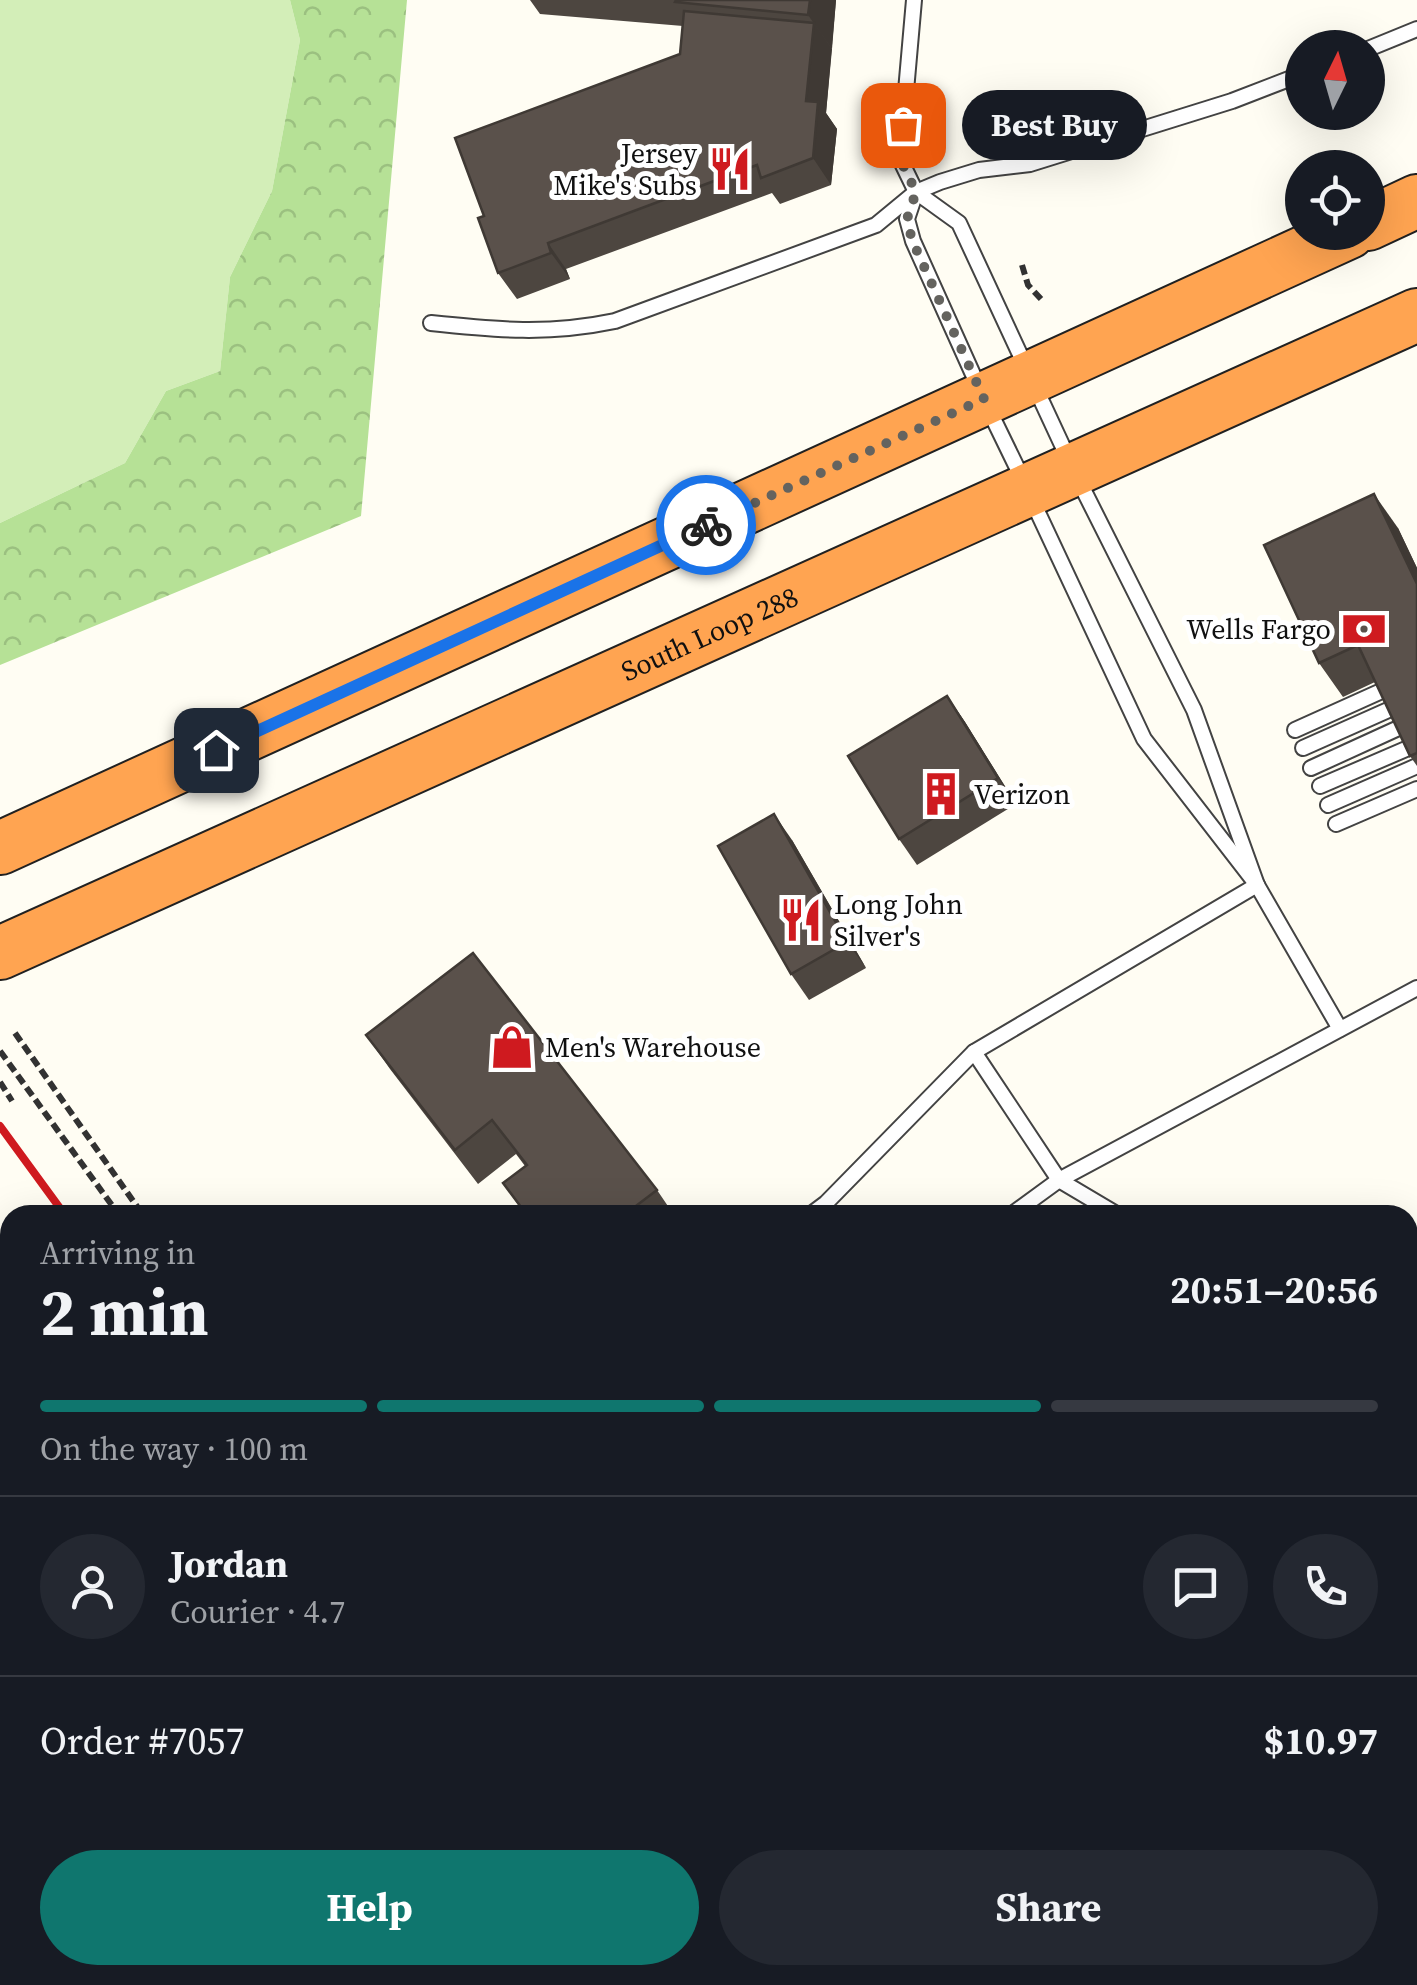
<!DOCTYPE html>
<html lang="en">
<head>
<meta charset="utf-8">
<style>
  :root { --surface:#171b24; --page:#242831; --text:#f1f3f6; --muted:#9ea1a6; --line:#363941; --accent:#0f766e }
  body { margin:0; font-family:"Source Serif 4",serif; background:var(--page); color:var(--text); height:100vh; display:flex; flex-direction:column; font-size:38px; white-space:nowrap }
  * { box-sizing:border-box; margin:0 }
  p { font-size:32px; color:var(--muted) }
  .icon { flex:none; width:55px; height:55px; fill:none; stroke:currentColor; stroke-width:2; stroke-linecap:round; stroke-linejoin:round }
  .map { position:relative; flex:1; overflow:hidden }
  .drawer { position:absolute; left:0px; top:1205px; width:1418px; height:780px; display:flex; flex-direction:column; background:var(--surface); border-radius:30px 30px 0 0; box-shadow:0 10px 40px #0002 }
  .drawer>* { flex:none }
  .needle { width:65px; rotate:5deg }
  .buttons { position:absolute; left:1285px; top:30px; display:grid; gap:20px }
  .buttons a { display:grid; place-items:center; width:100px; height:100px; border-radius:50%; background:var(--surface); box-shadow:0 10px 40px #0002; font-size:50px }
  .pin { position:absolute; display:grid; place-items:center; width:85px; height:85px; color:#fff; margin:-42px; border-radius:20px; box-shadow:0 5px 15px #0006 }
  .courier { position:absolute; display:grid; place-items:center; width:100px; height:100px; margin:-50px; border:8px solid #1a73e8; border-radius:50%; background:#fff; color:#222; box-shadow:0 2px 12px #0007 }
  .bubble { position:absolute; height:70px; border-radius:35px; background:var(--surface); box-shadow:0 10px 40px #0002; font-size:32px; font-weight:700; line-height:70px; text-align:center }
  .summary em { font-style:normal; font-weight:700 }
  .summary div { display:flex; flex-direction:column-reverse }
  .summary { display:flex; align-items:center; justify-content:space-between; height:170px; padding:0 40px }
  h1 { font-size:65px; font-weight:700; line-height:75px }
  .bar { display:grid; grid-template-columns:repeat(4,1fr); gap:15px 10px; align-content:center; height:120px; padding:0 40px }
  .bar i { height:12px; border-radius:8px; background:var(--line) }
  .bar .active { background:var(--accent) }
  .bar p { grid-column:span 4 }
  .line { display:flex; align-items:center; gap:25px; padding:0 40px; border-top:2px solid var(--line) }
  .line div { flex:1 }
  .round { display:grid; place-items:center; flex:none; width:105px; height:105px; border-radius:52px; background:var(--page) }
  .button { display:flex; gap:20px; margin-top:auto; padding:20px 40px }
  .button a { flex:1; height:115px; border-radius:60px; background:var(--accent); color:#fff; font-size:40px; font-weight:700; line-height:115px; text-align:center }
  .button a+a { background:var(--page); color:var(--text) }
  .map>svg:first-child { display:block }
</style>
</head>
<body>
<div class="map">
<svg width="1417" height="1985" viewBox="0 0 1417 1985">
  <defs>
    <pattern id="forest-crowns" width="20" height="18" patternUnits="userSpaceOnUse" patternTransform="scale(2.5)"><rect width="20" height="18" fill="#b6e196"/><path d="M2 6a3 3 0 1 1 6 0M12 15a3 3 0 1 1 6 0" fill="none" stroke="#9bc080"/></pattern>
  </defs>
  <rect width="100%" height="100%" fill="#fffdf3"/>
  <polygon fill="#d3eeb8" points="0,0 290,0 300,40 272,191 230,277 220,371 166,391 125,463 0,523"/>
  <g fill="url(#forest-crowns)">
    <polygon points="290,0 407,0 361,516 0,665 0,523 125,463 166,391 220,371 230,277 272,191 300,40"/>
    <polygon points="185,1975 520,1975 527,1985 184,1985"/>
  </g>
  <g fill="none" stroke-linecap="round" stroke-linejoin="round">
    <g stroke="#434343" stroke-width="18">
      <g id="lane">
        <polyline points="914,0 900,159 916,192 959,223 1069,460"/>
        <polyline points="1368,49 1417,29"/>
        <polyline points="916,192 907,219 913,241 980,390"/>
        <path d="M431,323C498,330 548,335 615,321L876,225L916,192L940,182L979,170L1030,164L1232,101L1302,74"/>
        <polyline points="989,410 1023,480"/>
        <polyline points="1078,479 1194,710 1257,885"/>
        <polyline points="1032,500 1144,739 1257,885 1340,1029"/>
        <polyline points="1295,730 1386,689"/>
        <polyline points="1303,748 1395,707"/>
        <polyline points="1311,768 1403,726"/>
        <polyline points="1320,786 1413,746"/>
        <polyline points="1328,805 1417,766"/>
        <polyline points="1336,824 1417,789"/>
        <polyline points="974,1052 1059,1180 1118,1215"/>
        <polyline points="810,1215 826,1203 974,1052 1257,885"/>
        <polyline points="1011,1215 1059,1180 1417,988"/>
        <polyline points="0,1350 10,1365"/>
        <polyline points="1408,1581 1417,1593"/>
        <polyline points="0,1888 10,1881"/>
        <polyline points="835,1975 843,1985"/>
      </g>
    </g>
    <g stroke="#212121" stroke-width="56">
      <g id="highway">
        <polyline points="1368,224 1417,201"/>
        <polyline points="0,848 1349,232"/>
        <path id="s1" d="M0,953L1417,315"/>
      </g>
    </g>
    <g stroke="#323232" stroke-width="6" stroke-dasharray="10 5" stroke-linecap="butt">
      <polyline points="1022,265 1028,285 1041,299"/>
      <polyline points="15,1033 143,1215"/>
      <polyline points="0,1051 119,1215"/>
      <polyline points="0,1082 12,1101"/>
      <polyline points="690,1975 697,1985"/>
    </g>
    <use href="#lane" stroke="#fff" stroke-width="14"/>
    <use href="#highway" stroke="#ffa451" stroke-width="52"/>
    <g stroke="#cf1a1f" stroke-width="8">
      <polyline points="0,1126 65,1215"/>
      <polyline points="617,1975 624,1985"/>
    </g>
  </g>
  <g fill="#4d4640">
    <polygon points="530,0 836,0 826,113 837,129 831,185 780,204 772,193 566,269 570,279 517,299 498,273 484,216 680,54 683,26 540,14"/>
    <polygon points="1398,528 1417,568 1417,766 1410,756 1375,682 1343,697 1319,663"/>
    <polygon points="947,696 965,722 1016,804 917,865 899,839"/>
    <polygon points="792,840 866,968 809,1000 791,974"/>
    <polygon points="366,1035 657,1190 674,1215 525,1215 503,1183 525,1166 516,1154 478,1184 390,1069"/>
    <polygon points="10,1692 10,1845 0,1852 0,1699"/>
  </g>
  <g fill="#3f3934">
    <polygon points="810,0 836,0 832,49 808,15"/>
    <polygon points="814,23 832,49 826,113 837,129 831,185 813,158 806,101"/>
    <polygon points="548,243 566,269 570,279 551,253"/>
    <polygon points="1374,494 1398,528 1417,568 1417,584"/>
    <polygon points="947,696 965,722 1016,804 998,778"/>
    <polygon points="774,814 792,840 866,968 847,942"/>
    <polygon points="0,1422 10,1440 10,1448 0,1429"/>
  </g>
  <g fill="#5a514b" stroke="#3f3934" stroke-width="2.5">
    <polygon points="676,0 810,0 808,15 675,2"/>
    <polygon points="684,11 814,23 806,101 818,102 813,158 761,178 757,165 548,243 551,253 498,273 478,218 484,216 455,138 680,54"/>
    <polygon points="1374,494 1417,584 1417,753 1410,756 1358,645 1319,663 1264,545"/>
    <polygon points="947,696 998,778 899,839 848,756"/>
    <polygon points="774,814 847,942 791,974 718,846"/>
    <polygon points="473,953 657,1190 624,1215 527,1215 503,1183 527,1165 492,1120 455,1150 366,1035"/>
    <polygon points="0,1429 10,1448 10,1642 0,1623"/>
    <polygon points="1408,1657 1417,1670 1417,1985 861,1985 854,1975 1408,1975"/>
    <polygon points="10,1692 10,1806 0,1813 0,1699"/>
  </g>
  <g fill="none" stroke-linecap="round" stroke-linejoin="round">
    <polyline stroke="#64635f" stroke-width="10" stroke-dasharray="0 18" points="706,525 984,399 912,240 907,219 916,192 900,159 903,125"/>
    <polyline stroke="#1a73e8" stroke-width="12" points="216,750 706,525"/>
  </g>
  <defs>
    <g id="restaurant-bare" transform="scale(3.45)"><path d="M-5-6h1v4h1v-4h1v4h1v-4h1v5L-1.5 .5V6h-2V.5L-5-1ZM5-6V6H3V1.5H1.5Q1.5-4 5-6Z" fill="#cf1a1f" stroke="#fff" stroke-width="2.5" paint-order="stroke"/></g>
    <g id="bank-bare" transform="scale(3.45)"><path d="M-6-4H6V4H-6ZM0-2.3a2.3 2.3 0 1 0 0 4.6a2.3 2.3 0 1 0 0-4.6Z" fill="#cf1a1f" stroke="#fff" stroke-width="2.5" paint-order="stroke"/></g>
    <g id="building-bare" transform="scale(3.45)"><path d="M-4-6H4V6H1V3H-1V6H-4ZM-2.5-4.3h1.7v1.8h-1.7ZM.8-4.3h1.7v1.8H.8ZM-2.5-1h1.7V.8h-1.7ZM.8-1h1.7V.8H.8Z" fill="#cf1a1f" stroke="#fff" stroke-width="2.5" paint-order="stroke"/></g>
    <g id="shop-bare" transform="scale(3.45)"><path d="M-5-2.5h2.3a2.7 3.5 0 0 1 5.4 0H5L5.5 6h-11ZM-1.5-2.5h3a1.5 2.3 0 0 0-3 0Z" fill="#cf1a1f" stroke="#fff" stroke-width="2.5" paint-order="stroke"/></g>
  </defs>
  <g fill-rule="evenodd">
    <use href="#restaurant-bare" x="730" y="169"/>
    <use href="#bank-bare" x="1364" y="629"/>
    <use href="#building-bare" x="941" y="794"/>
    <use href="#restaurant-bare" x="801" y="920"/>
    <use href="#shop-bare" x="512" y="1047"/>
  </g>
  <g text-anchor="middle" stroke-width="10" stroke-linejoin="round" paint-order="stroke">
    <g font-size="28" fill="#101010" stroke="#fff" text-anchor="start">
      <text x="697" y="163" text-anchor="end">Jersey<tspan x="697" dy="32">Mike's Subs</tspan></text>
      <text x="1331" y="639" text-anchor="end">Wells Fargo</text>
      <text x="974" y="804">Verizon</text>
      <text x="834" y="914">Long John<tspan x="834" dy="32">Silver's</tspan></text>
      <text x="545" y="1057">Men's Warehouse</text>
    </g>
    <g font-size="28" fill="#101010" stroke="#fff">
      <text dy="10" stroke="none"><textPath href="#s1" startOffset="778">South Loop 288</textPath></text>
    </g>
  </g>
</svg>
<div class="buttons">
<a><svg class="needle" viewBox="-14 -14 28 28"><path d="M0-13l5 13h-10z" fill="#e53935"/><path d="M0 13l5-13h-10z" fill="#9ea1a6"/></svg></a>
<a><svg class="icon" aria-label="locate" viewBox="0 0 24 24"><circle cx="12" cy="12" r="6"/><path d="M12 2v4M12 18v4M2 12h4M18 12h4"/></svg></a>
</div>
<div class="pin" style="left:903px;top:125px;background:#ea580c"><svg class="icon" aria-label="bag" viewBox="0 0 24 24"><path d="M5 8h14l-1 12H6zM9 8a3 3 0 0 1 6 0"/></svg></div>
<div class="pin" style="left:216px;top:750px;background:#1f2937"><svg class="icon" aria-label="home" viewBox="0 0 24 24"><path d="M3 11l9-7 9 7M6 9v11h12V9"/></svg></div>
<div class="courier" style="left:706px;top:525px"><svg class="icon" aria-label="bike" viewBox="0 0 24 24"><circle cx="6" cy="16" r="4"/><circle cx="18" cy="16" r="4"/><path d="M6 16l4-8h5l3 8M10 8l3 8H6M13 5h3"/></svg></div>
<div class="bubble" style="left:962px;top:90px;width:185px">Best Buy</div>
<section class="drawer">
<div class="summary"><div><h1>2 min</h1><p>Arriving in</p></div><em>20:51–20:56</em></div>
<div class="bar"><i class="active"></i><i class="active"></i><i class="active"></i><i></i><p>On the way · 100 m</p></div>
<div class="line" style="height:180px"><a class="round"><svg class="icon" aria-label="person" viewBox="0 0 24 24"><circle cx="12" cy="8" r="4"/><path d="M4 21q1-7 8-7t8 7"/></svg></a><div><b>Jordan</b><p>Courier · 4.7</p></div><a class="round"><svg class="icon" aria-label="chat" viewBox="0 0 24 24"><path d="M4 5h16v11H9l-5 4z"/></svg></a><a class="round"><svg class="icon" aria-label="phone" viewBox="0 0 24 24"><path d="M5 4h4l2 5-3 2q2 4 5 5l2-3 5 2v4C11 20 4 13 5 4z"/></svg></a></div>
<div class="line" style="height:130px"><div>Order #7057</div><b>$10.97</b></div>
<div class="button"><a>Help</a><a>Share</a></div>
</section>
</div>
</body>
</html>
